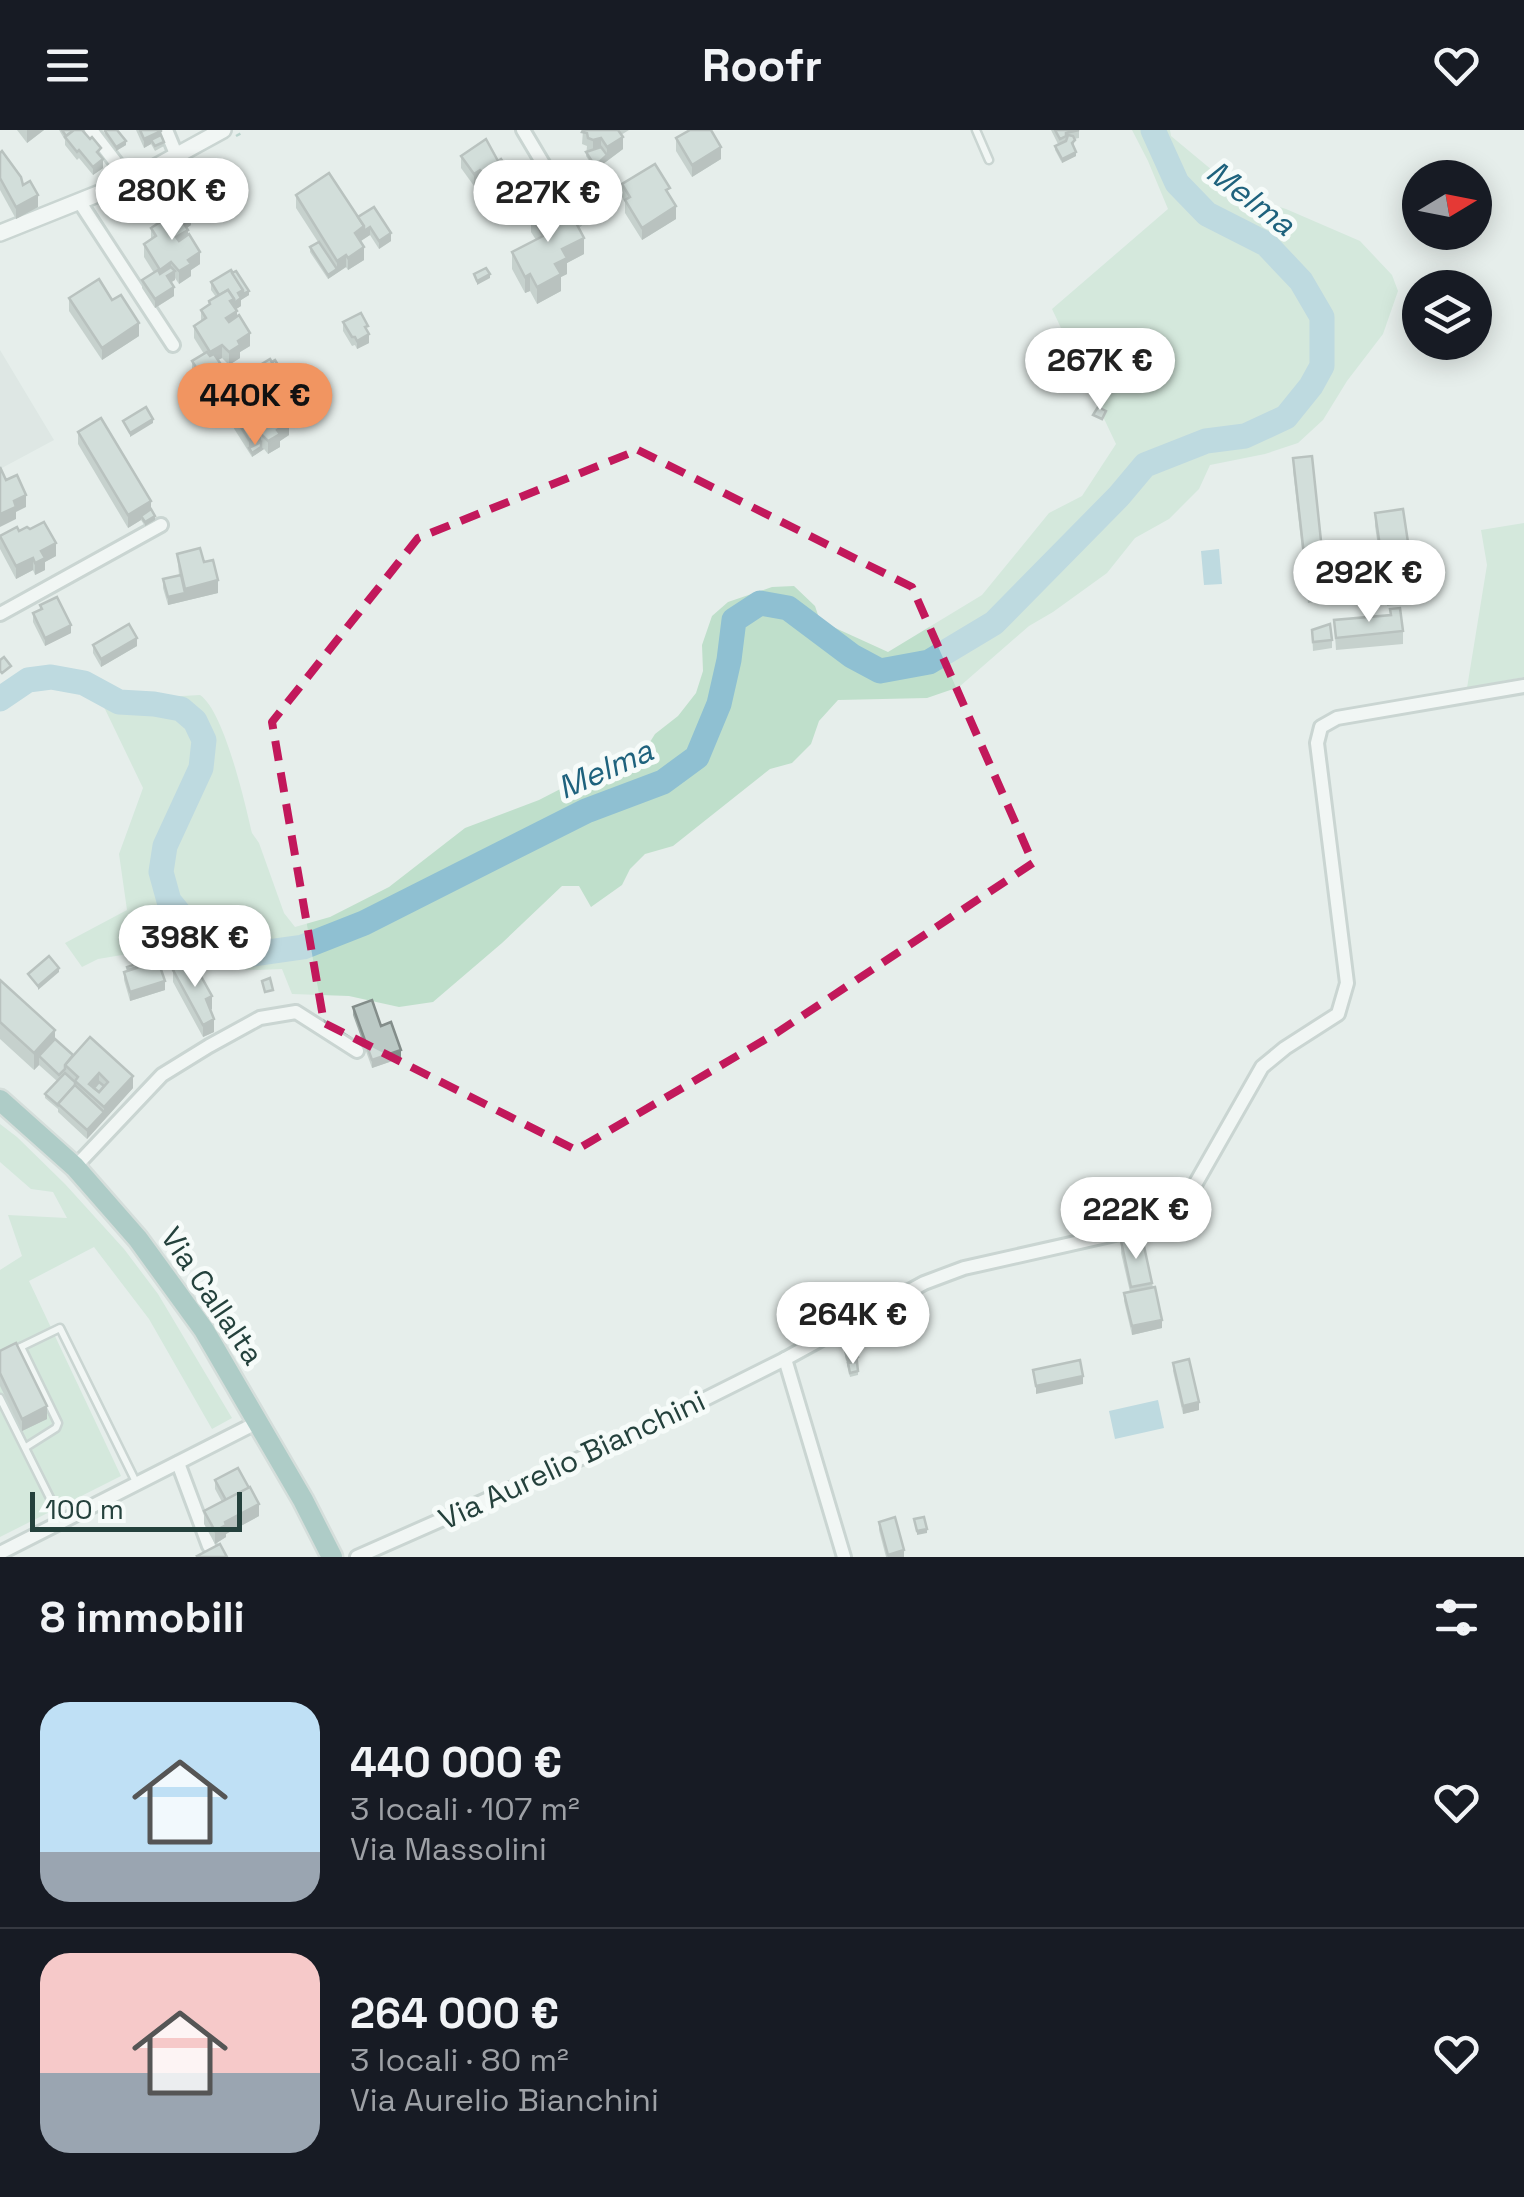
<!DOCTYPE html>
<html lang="it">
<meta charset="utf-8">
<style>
:root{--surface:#171b24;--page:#242831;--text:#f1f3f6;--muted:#9ea1a6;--line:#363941;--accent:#f19561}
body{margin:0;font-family:"Space Grotesk",sans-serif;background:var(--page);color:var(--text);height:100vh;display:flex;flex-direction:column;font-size:38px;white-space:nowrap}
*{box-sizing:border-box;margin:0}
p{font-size:32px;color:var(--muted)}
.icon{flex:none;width:55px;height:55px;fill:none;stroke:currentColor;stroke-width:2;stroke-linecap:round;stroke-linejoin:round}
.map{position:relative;height:1427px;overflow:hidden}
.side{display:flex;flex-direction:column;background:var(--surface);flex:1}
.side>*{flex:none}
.needle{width:65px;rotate:80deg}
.buttons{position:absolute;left:1402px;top:30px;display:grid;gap:20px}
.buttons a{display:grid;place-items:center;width:90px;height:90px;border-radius:50%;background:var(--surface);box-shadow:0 5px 25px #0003;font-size:50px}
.scale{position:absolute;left:30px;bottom:25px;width:212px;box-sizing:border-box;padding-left:10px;border:5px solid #24413c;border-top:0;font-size:28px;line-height:35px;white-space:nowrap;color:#24413c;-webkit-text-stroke:8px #f6fbf9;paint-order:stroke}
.price{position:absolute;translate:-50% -85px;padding:0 22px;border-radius:35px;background:#fff;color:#222;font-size:32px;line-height:65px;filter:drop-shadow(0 2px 5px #0008)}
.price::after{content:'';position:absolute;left:50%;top:60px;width:30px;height:22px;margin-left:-15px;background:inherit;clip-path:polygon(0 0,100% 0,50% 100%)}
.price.active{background:var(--accent);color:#111}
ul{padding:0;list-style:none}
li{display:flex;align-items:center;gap:30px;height:250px;padding:0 40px}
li+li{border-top:2px solid var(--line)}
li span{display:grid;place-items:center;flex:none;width:280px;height:200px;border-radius:30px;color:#555}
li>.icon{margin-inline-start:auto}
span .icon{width:120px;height:120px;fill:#fffc;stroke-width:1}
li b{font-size:42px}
h2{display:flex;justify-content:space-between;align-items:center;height:120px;padding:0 40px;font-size:42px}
header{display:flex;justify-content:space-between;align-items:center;height:130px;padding:0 40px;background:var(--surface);font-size:45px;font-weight:800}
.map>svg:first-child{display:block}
</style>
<header><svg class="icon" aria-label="menu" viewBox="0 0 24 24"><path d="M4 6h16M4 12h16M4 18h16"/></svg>Roofr<svg class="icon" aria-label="heart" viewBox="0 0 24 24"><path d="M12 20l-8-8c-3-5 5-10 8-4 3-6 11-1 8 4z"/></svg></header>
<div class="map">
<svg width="1524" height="1427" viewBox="0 0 1524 1427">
<rect width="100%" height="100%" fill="#e6eeeb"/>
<polygon fill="#d4dedb" points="0,220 54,310 0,339"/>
<g fill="#bfdfcb">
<path d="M1132 0H1170L1171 6 1242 65 1286 79 1360 111 1392 145 1398 161 1383 204 1347 251 1323 290 1298 313 1265 324 1210 335 1199 359 1169 389 1135 408 1107 443 1053 482 1029 496 959 557 927 568 838 570 819 591 811 614 792 633 770 639 673 716 645 724 630 739 622 755 591 777 579 756H562L502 813 433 872 399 877 349 866 292 864 282 839C246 841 214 842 188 814L98 829 82 837 65 813 127 780 119 724 143 658 91 550 129 569 200 565C224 581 245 673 252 703L259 713 284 783 295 797 330 787 389 757 465 698 539 670 601 638 645 620 655 604 678 586 696 563 703 541 702 515 712 486 728 472 772 457 794 456 815 476 820 491 888 522 982 465 1049 383 1082 366 1116 314 1052 179 1168 79 1148 31Z"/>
<polygon points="1524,393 1524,547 1467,558 1487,435 1481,400"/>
<polygon points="0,994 17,1007 65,1054 124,1119 158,1164 232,1288 212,1299 149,1189 94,1117 29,1151 121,1346 0,1407 0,1140 22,1126 8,1085 67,1088 53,1062 31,1059 0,1032"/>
</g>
<g fill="#8fc0d2">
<polygon points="1219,419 1222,454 1204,455 1201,421"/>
<polygon points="1158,1270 1164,1298 1115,1309 1109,1281"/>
</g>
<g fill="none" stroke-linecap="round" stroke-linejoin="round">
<polyline stroke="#8fc0d2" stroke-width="25" points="0,569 28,550 51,547 84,553 119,572 154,574 181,579 195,591 204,610 201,638 165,716 161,742 169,771 195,803 221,823 254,824 303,817 364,793 586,681 663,652 697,627 719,574 729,530 734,490 760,473 788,478 852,526 880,541 929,532 994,493 1119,366 1145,335 1206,311 1245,306 1286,287 1311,256 1322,236 1322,187 1301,151 1266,114 1207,84 1177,53 1153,0"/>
<defs>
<g id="service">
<polyline points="976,0 989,30"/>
<polyline points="21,1217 58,1293 56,1298 26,1317"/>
<polyline points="0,1227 60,1198 136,1352"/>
<polyline points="0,1268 62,1392"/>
</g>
<g id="minor">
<polyline points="91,0 130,51"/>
<polyline points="166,0 176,24"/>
<polyline points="523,0 576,89"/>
<polyline points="79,71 173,215"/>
<polyline points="0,484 161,395"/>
<polyline points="75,1037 162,945 209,916 260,888 296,882 357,921"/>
<polyline points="785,1229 844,1427"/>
<polyline points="178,1333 209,1416"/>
<polyline points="0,1423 258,1292"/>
<polyline points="357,1427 631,1306 785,1229 924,1153 964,1138 1133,1100 1161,1089 1188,1067 1262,937 1285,918 1338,884 1347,853 1317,613 1321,597 1337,588 1524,556"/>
</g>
<polyline id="tertiary" points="0,103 130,51 223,0"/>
<polyline id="primary" points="0,970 75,1037 138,1109 204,1200 303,1370 332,1427"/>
</defs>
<use href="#service" stroke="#a8b7b3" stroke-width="11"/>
<use href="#minor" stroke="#a8b7b3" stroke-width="18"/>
<use href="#tertiary" stroke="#a8b7b3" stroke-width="20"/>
<use href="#primary" stroke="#c2cac8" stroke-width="25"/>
<polyline stroke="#86b2a9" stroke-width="2.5" stroke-dasharray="5 8" stroke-linecap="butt" points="236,6 247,0"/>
<use href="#service" stroke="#fff" stroke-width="6"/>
<use href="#minor" stroke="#fff" stroke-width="12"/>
<use href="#tertiary" stroke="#fff" stroke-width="15"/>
<use href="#primary" stroke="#6ba39b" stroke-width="20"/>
</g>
<g fill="#a1ada9">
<polygon points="17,0 44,0 27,13"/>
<polygon points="59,0 82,0 101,27 103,38 93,45 79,28 77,30 65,15 65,10"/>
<polygon points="136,0 161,0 164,16 155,21 151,14 144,18"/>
<polygon points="583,0 629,0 621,5 623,19 595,40 586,26 587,16 582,14"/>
<polygon points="1051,0 1079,0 1079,8 1074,9 1074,16 1076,26 1062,33 1055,20 1055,16 1058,14"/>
<polygon points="105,1 126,15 116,21 105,5"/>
<polygon points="676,8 721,29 692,47 676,21"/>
<polygon points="0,23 38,77 16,89 0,60"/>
<polygon points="461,26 517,65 491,78 478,58 478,54 474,56 461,38"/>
<polygon points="622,54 676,89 642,110 625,83 625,72 622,67"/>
<polygon points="296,65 358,87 391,111 379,119 370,105 360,111 364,130 348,140 346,137 328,149 310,122 310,117 318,112 296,78"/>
<polygon points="161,71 199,84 191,88 191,95 186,98 188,105 200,134 191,140 191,146 179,154 175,148 171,152 174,166 155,178 142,158 142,150 154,143 144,127 144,114 151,110 151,98 159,94 159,90 165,86 161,79"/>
<polygon points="531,85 584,124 567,133 567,144 561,147 561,161 537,174 530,161 525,163 512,139 512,122 536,110 531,102"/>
<polygon points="211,152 249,165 241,170 241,176 236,179 237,187 250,216 240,222 240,228 229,235 222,228 218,230 224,247 205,259 192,240 192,231 204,224 194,208 194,196 201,191 201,180 209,175 209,171 216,167 211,160"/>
<polygon points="69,168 139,206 102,230 69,181"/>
<polygon points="343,192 368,202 369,213 357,219 355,215 352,216 343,201"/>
<polygon points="250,241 287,254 280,259 280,265 275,268 276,276 289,305 280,311 280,317 268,324 264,319 252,327 233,297 233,284 240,280 240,269 255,257 250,250"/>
<polygon points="78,302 151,379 155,390 145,396 141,390 128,398 78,314"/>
<polygon points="1293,328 1326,458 1326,470 1308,473 1293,340"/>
<polygon points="1375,383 1415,459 1415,472 1387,476 1375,396"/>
<polygon points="19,401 56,426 45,432 45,440 35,445 33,440 16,449 0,419 0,406"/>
<polygon points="177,424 204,432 218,463 168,475 163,458 163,449 179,445"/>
<polygon points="40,475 71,503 45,516 33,492 33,483 40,480"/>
<polygon points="1334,490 1403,501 1403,514 1336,520"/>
<polygon points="1312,500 1332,510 1332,518 1313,521"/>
<polygon points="93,515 137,516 101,537 93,523"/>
<polygon points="127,837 165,860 130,871 124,850 124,842 127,841"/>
<polygon points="173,840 212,879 210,880 214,902 203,907 173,852"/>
<polygon points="0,850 55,909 73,925 133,958 87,1009 58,982 58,979 45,968 45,964 57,951 39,935 34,940 0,909"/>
<polygon points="353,877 381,896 401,928 372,938 353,885"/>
<polygon points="1121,1111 1152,1153 1162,1198 1132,1205 1124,1171 1124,1163 1130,1162 1121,1123"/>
<polygon points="841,1199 858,1235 858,1245 850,1247 841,1207"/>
<polygon points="0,1221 47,1289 22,1301 0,1256"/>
<polygon points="1173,1233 1199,1280 1183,1284 1173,1241"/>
<polygon points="215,1350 259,1386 226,1404 226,1407 215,1414 204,1394 204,1381 222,1372 215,1359"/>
<polygon points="879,1392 904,1427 886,1427 879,1400"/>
</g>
<g fill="#838d8a">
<polygon points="27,0 44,0 27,13"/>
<polygon points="161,1 161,9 151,10 151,14 144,18 144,9"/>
<polygon points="623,7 623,19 595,40 595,36 607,25 607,17"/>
<polygon points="601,8 601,21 593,23 593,10"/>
<polygon points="126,11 126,15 116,21 116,17"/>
<polygon points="721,17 721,29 692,47 692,35"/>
<polygon points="1076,22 1076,26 1062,33 1062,29"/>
<polygon points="103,29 103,38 93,45 93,37"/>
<polygon points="480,40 480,48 478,45 478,54 474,56 474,44"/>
<polygon points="517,52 517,65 491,78 491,66"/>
<polygon points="38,65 38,77 16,89 16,77"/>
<polygon points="676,76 676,89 642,110 642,98"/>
<polygon points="193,79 199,80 199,84 191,88 191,95 181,102 181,89"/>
<polygon points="364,96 364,109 355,115 355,103"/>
<polygon points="370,97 370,105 364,109 364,101"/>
<polygon points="188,100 188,113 176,120 176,107"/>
<polygon points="391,103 391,111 379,119 379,111"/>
<polygon points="584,108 584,124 567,133 567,144 561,147 561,161 537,174 537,157 555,134 562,119"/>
<polygon points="364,117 364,130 348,140 348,128"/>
<polygon points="200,122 200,134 191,140 191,146 179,154 179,141 188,130"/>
<polygon points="346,125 346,137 328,149 328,145 337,139 337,131"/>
<polygon points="171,132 171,143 175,141 175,150 167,155 160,153 160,140"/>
<polygon points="490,144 490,148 477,155 477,151"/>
<polygon points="530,144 530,161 525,163 525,147"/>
<polygon points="174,157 174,166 155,178 155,169"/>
<polygon points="243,160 249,161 249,165 241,170 241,176 230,183 230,171"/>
<polygon points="237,181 237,194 226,201 226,188"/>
<polygon points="139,193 139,206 102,230 102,218"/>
<polygon points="250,203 250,216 240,222 240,228 229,235 229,222 238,211"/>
<polygon points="369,204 369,213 357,219 357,211"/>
<polygon points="222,215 222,228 210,234 210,222"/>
<polygon points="224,239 224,247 205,259 205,251"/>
<polygon points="282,249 287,250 287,254 280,259 280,265 270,272 270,260"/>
<polygon points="276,270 276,283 265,290 265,278"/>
<polygon points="153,289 153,293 130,307 130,303"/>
<polygon points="289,292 289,305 280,311 280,317 268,324 268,311 277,300"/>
<polygon points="261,304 261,316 249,318 249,322 249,310"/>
<polygon points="261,317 264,319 252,327 252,323"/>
<polygon points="26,365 26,377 16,382 16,389 0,397 0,384 14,371"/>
<polygon points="151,371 151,383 141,386 141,390 128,398 128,385"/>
<polygon points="155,386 155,390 145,396 145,392"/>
<polygon points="56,413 56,426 45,432 45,440 35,445 35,433 41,421"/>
<polygon points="33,428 33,440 16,449 16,436"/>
<polygon points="218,450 218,463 168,475 168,467 185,459"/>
<polygon points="71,495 71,503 45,516 45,508"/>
<polygon points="137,508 137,516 101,537 101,529"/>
<polygon points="59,838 59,842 38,860 38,856"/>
<polygon points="165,851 165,860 130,871 130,862"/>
<polygon points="212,866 212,879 206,882 206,869"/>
<polygon points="214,889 214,902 203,907 203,895"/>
<polygon points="55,900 55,917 39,926 39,935 34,940 34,923"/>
<polygon points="401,920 401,928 372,938 372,930"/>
<polygon points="99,943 99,956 90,962 89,966 89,954"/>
<polygon points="133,946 133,958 87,1009 87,1000 104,982 104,977"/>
<polygon points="1162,1190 1162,1198 1132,1205 1132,1196"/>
<polygon points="858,1227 858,1235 848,1233 847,1238 847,1229"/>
<polygon points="1083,1246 1083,1254 1036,1264 1036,1256"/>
<polygon points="1199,1272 1199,1280 1183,1284 1183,1276"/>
<polygon points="47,1276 47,1289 22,1301 22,1289"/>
<polygon points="259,1374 259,1386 226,1404 226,1407 215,1414 215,1401 225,1392"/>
<polygon points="927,1399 927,1403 917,1405 917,1401"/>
<polygon points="904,1420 904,1427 888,1427 888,1425"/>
</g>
<g fill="#bbc9c5" stroke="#838d8a" stroke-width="2.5" fill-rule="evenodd">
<polygon points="62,0 74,0 66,6"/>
<polygon points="74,0 82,0 90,9 92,7 101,18 97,22 103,29 93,37 79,20 77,22 65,7"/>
<polygon points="106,0 117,0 126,11 116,17 105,1"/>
<polygon points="140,0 161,0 161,1 144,9"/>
<polygon points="583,0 618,0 623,7 607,17 601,8 593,10 588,8 587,3 582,2"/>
<polygon points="690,0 711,0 721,17 692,35 676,8"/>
<polygon points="1055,0 1079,0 1066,3 1066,6 1060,9"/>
<polygon points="161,5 164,12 155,16 151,10"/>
<polygon points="1068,5 1073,6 1075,10 1072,13 1076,22 1062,29 1055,16 1066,11"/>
<polygon points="486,9 498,31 501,29 517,52 491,66 478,45 482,42 480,40 474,44 461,26"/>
<polygon points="601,17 607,25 595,36 586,22"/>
<polygon points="2,21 21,47 23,55 30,51 38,65 16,77 0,48 0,23"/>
<polygon points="655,34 670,58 666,60 676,76 642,98 625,70 630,67 622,54"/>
<polygon points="329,43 364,96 355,103 364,117 348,128 346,125 337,131 296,65"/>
<polygon points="181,59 193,79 188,82 191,87 184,91 184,87 177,78 169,83 161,71"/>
<polygon points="186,60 199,80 193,83 193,79 183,62"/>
<polygon points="557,71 569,92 574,89 584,108 562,119 567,128 555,134 561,144 537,157 530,144 525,147 512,122 543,106 531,85"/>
<polygon points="374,77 391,103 379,111 370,97 364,101 364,96 358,87"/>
<polygon points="177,78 184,87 181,89 188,100 176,107 179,111 189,104 200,122 188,130 191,134 179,141 171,132 160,140 144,114 156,106 151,98 160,92 159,90"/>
<polygon points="319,112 337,139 328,145 310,117"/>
<polygon points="171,137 175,141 167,146 174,157 155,169 142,150 158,140 160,144"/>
<polygon points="486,138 490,144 477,151 474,144"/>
<polygon points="231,140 243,160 238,163 241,168 234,173 234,169 228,160 219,165 211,152"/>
<polygon points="236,141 249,161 243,164 243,160 232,143"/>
<polygon points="99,149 112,170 121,165 139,193 102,218 69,168"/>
<polygon points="228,160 234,169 230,171 237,181 226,188 229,192 239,185 250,203 238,211 240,215 229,222 222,215 210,222 194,196 206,188 201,180 210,174 209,171"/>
<polygon points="361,183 368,196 365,197 369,204 357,211 355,207 352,207 343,192"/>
<polygon points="207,222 210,226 214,224 224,239 205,251 192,231"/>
<polygon points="270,229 282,249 277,252 280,257 273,262 273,257 267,249 259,255 250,241"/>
<polygon points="275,230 287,250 282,253 282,249 272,232"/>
<polygon points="267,249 273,257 270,260 276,270 265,278 268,281 278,274 289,292 277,300 280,304 268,311 261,304 249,310 233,284 245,276 240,269"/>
<polygon points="146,277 153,289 130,303 123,291"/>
<polygon points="1098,277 1106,281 1102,289 1093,285"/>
<polygon points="101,288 151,371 128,385 78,302"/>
<polygon points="261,312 261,317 252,323 249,318"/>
<polygon points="1312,326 1326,458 1308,460 1293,328"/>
<polygon points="0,337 6,350 17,345 26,365 14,371 16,377 0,384"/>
<polygon points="151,379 155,386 145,392 141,386"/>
<polygon points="1403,379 1415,459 1387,463 1375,383"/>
<polygon points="44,392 56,413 41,421 45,428 35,433 33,428 16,436 0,406 17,397 19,401 27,397 30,399"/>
<polygon points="200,418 204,432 213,430 218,450 185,459 177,424"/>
<polygon points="181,445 185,463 168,467 163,449"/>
<polygon points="57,467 71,495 45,508 33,483 42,479 40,475"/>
<polygon points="1400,478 1403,501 1336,508 1334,490 1391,485 1390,479"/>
<polygon points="129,494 137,508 101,529 93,515"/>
<polygon points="1330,494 1332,510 1313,512 1312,500"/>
<polygon points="4,527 11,536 2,543 0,541 0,530"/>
<polygon points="49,826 59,838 38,856 28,844"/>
<polygon points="152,829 153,832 128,840 127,837"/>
<polygon points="192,830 212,866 206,869 214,889 203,895 173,840"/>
<polygon points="158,831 165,851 130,862 124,842"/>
<polygon points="270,848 273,860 265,862 262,851"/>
<polygon points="0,850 55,900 34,923 0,892"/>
<polygon points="372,870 381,896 391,892 401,920 372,930 353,877"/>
<path d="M90 907 133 946 104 977 75 951 78 947 65 935ZM99 943 108 952 99 962 89 954Z"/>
<polygon points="55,909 73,925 65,935 65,939 59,945 39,926"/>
<polygon points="65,943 75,952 75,955 58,974 59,976 45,964"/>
<polygon points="99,952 104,956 99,962 94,958"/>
<polygon points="75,955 104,982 87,1000 58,974"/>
<polygon points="1142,1107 1152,1153 1131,1157 1121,1111"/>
<polygon points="1155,1157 1162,1190 1132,1196 1124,1163"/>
<polygon points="852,1196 858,1227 847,1229 841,1199"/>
<polygon points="16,1213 47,1276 22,1289 0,1243 0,1221"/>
<polygon points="1189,1229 1199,1272 1183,1276 1173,1233"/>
<polygon points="1080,1230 1083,1246 1036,1256 1033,1240"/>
<polygon points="857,1232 858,1241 850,1243 848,1233"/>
<polygon points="238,1338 249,1358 226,1370 215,1350"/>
<polygon points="250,1357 259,1374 225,1392 226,1395 215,1401 204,1381"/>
<polygon points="895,1387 904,1420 888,1425 879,1392"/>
<polygon points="924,1387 927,1399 917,1401 914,1389"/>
<polygon points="220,1414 227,1427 198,1427 197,1426"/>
</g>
<path d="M0 0H1524V1427H0ZM638 320 912 457 1033 733 778 902 576 1020 324 893 272 592 418 408Z" fill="#e6eeeb" fill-opacity=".55" fill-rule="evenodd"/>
<path fill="none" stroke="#c2185b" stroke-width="8" stroke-dasharray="20 12" stroke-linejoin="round" d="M638 320 912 457 1033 733 778 902 576 1020 324 893 272 592 418 408Z"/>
<g text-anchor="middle" stroke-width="10" stroke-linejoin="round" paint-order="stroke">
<g font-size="30" fill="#24413c" stroke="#f6fbf9">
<text transform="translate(212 1166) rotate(56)" y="10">Via Callalta</text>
<text transform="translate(572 1330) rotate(-25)" y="10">Via Aurelio Bianchini</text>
</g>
<g font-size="32" font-style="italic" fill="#1e627d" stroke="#f6fbf9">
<text transform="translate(1251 68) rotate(37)" y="11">Melma</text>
<text transform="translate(605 639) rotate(-24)" y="11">Melma</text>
</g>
</g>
</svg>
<div class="buttons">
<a><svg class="needle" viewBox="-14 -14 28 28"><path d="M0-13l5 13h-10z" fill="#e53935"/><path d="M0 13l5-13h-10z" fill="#9ea1a6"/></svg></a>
<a><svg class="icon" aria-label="layers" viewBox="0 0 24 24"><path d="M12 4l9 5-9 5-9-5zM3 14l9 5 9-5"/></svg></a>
</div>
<div class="scale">100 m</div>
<b class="price" style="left:172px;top:113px">280K €</b>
<b class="price" style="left:548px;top:115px">227K €</b>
<b class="price" style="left:1100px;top:283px">267K €</b>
<b class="price active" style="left:255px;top:318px">440K €</b>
<b class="price" style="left:1369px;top:495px">292K €</b>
<b class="price" style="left:195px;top:860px">398K €</b>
<b class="price" style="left:1136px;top:1132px">222K €</b>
<b class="price" style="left:853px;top:1237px">264K €</b>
</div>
<section class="side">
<h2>8 immobili<svg class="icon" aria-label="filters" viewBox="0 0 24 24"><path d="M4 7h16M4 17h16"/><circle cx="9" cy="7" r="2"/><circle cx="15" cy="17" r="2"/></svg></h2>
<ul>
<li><span style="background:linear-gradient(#bfe0f5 75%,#9aa5b1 0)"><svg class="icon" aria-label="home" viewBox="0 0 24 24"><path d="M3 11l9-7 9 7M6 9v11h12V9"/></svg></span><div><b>440 000 €</b><p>3 locali · 107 m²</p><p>Via Massolini</p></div><svg class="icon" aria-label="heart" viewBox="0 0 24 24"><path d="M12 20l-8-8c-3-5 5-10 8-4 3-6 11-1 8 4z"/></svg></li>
<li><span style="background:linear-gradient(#f6c9c9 60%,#9aa5b1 0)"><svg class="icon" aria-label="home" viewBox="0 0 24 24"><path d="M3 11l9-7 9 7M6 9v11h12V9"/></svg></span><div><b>264 000 €</b><p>3 locali · 80 m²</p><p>Via Aurelio Bianchini</p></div><svg class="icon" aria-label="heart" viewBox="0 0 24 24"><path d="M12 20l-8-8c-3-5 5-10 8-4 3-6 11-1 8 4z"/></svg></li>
</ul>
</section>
